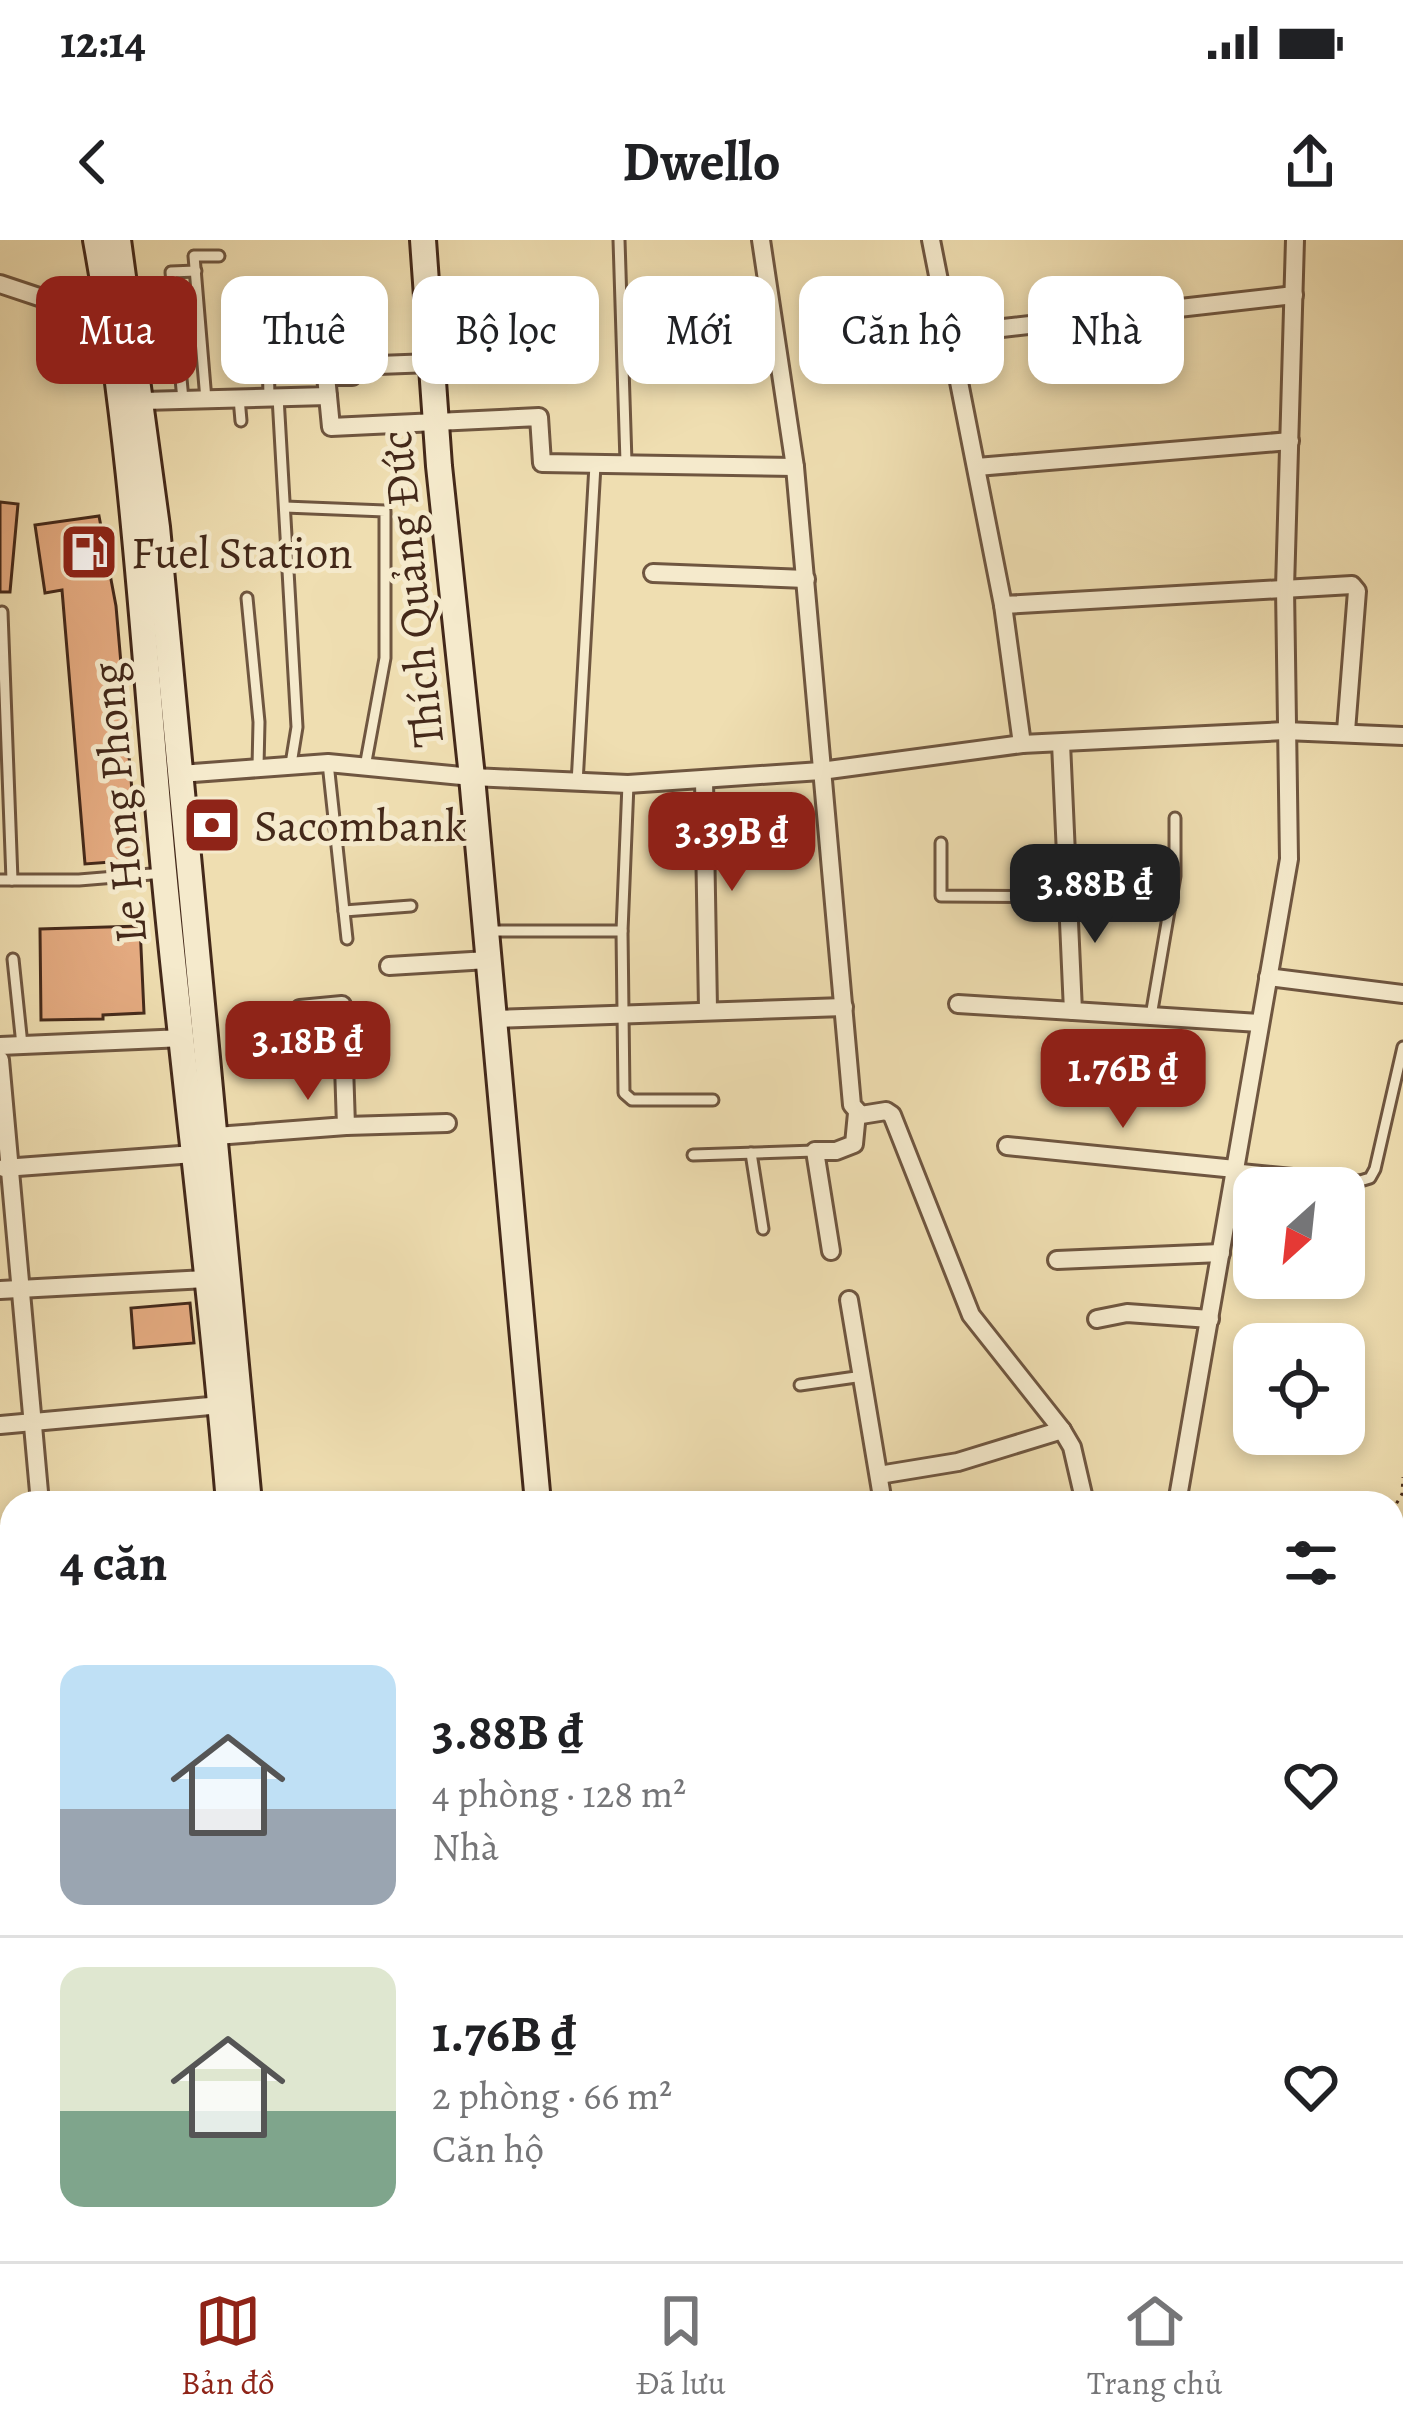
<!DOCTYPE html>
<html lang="vi">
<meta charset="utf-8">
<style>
:root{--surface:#fff;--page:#f2f2f2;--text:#202124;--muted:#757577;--line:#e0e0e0;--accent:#8f2418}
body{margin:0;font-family:Alegreya,serif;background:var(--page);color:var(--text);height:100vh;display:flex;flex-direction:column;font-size:45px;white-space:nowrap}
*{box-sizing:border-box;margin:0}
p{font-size:39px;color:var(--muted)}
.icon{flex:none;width:66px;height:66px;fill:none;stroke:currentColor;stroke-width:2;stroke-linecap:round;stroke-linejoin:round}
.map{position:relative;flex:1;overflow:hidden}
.panel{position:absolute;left:0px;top:1251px;width:1404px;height:771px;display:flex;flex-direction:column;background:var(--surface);border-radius:36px 36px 0 0;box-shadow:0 6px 18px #0003}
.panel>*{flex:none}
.hud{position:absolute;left:36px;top:36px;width:1332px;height:108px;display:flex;gap:24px}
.needle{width:78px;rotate:207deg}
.controls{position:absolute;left:1233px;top:927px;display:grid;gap:24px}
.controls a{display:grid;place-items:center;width:132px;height:132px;border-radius:24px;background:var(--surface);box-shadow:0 6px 18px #0003;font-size:60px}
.price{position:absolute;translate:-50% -102px;padding:0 27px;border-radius:24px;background:var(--accent);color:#fff;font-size:39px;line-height:78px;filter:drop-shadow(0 3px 6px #0008)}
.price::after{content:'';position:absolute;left:50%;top:72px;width:36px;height:27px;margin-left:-18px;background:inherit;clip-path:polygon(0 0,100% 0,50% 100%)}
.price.current{background:#222;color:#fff}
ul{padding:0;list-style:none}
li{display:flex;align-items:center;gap:36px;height:300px;padding:0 60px}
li+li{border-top:3px solid var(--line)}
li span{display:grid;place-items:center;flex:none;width:336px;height:240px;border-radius:24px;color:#555}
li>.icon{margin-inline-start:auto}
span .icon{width:144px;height:144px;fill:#fffc;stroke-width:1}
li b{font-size:51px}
h2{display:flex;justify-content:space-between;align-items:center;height:144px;padding:0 60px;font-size:51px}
.chip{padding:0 42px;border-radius:24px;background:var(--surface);box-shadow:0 6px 18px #0003;font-size:42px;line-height:108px}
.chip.current{background:var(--accent);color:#fff}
.status{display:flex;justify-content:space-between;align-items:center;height:84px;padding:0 60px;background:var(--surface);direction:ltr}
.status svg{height:33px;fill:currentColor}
header{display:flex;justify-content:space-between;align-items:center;height:156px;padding:0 60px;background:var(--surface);font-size:54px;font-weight:700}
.tab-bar{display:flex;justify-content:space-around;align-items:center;height:168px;border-top:3px solid var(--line);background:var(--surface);font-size:33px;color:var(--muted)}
.tab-bar a{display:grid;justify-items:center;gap:6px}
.tab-bar .current{color:var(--accent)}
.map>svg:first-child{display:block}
</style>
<div class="status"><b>12:14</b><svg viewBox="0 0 49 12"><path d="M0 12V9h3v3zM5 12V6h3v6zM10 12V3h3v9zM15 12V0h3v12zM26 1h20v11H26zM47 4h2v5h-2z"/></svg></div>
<header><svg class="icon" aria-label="back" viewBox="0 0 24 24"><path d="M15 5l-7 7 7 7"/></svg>Dwello<svg class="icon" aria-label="share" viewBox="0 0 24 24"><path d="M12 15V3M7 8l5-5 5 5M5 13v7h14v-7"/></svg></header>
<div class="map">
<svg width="1403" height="2021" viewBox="0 0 1403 2021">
<rect width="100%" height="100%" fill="#efdeb1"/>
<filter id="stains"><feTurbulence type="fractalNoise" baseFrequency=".00167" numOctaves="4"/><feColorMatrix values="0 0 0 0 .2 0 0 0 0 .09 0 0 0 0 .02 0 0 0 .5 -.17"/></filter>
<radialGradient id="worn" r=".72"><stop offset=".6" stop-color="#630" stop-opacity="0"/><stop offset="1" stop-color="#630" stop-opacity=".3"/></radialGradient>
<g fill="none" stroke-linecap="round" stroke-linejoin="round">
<polyline stroke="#788175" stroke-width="4.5" points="1392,1560 1403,1560"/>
</g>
<g fill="#e5ab81" stroke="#44291a" stroke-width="3">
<polygon points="0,262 18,264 10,352 0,352"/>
<polygon points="99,276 116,366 138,620 85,624 62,350 45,353 35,285"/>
<polygon points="140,686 144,773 103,775 103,779 41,780 40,689"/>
<polygon points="190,1063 194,1103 134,1108 131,1068"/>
</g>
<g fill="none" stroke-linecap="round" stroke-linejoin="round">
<defs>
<g id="lane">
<polyline points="619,0 626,222"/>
<polyline points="267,61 269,158"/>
<polyline points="278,157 297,487 291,524"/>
<polyline points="239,158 241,181"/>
<polyline points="183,160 171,32 196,31"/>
<polyline points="206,160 194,16 219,16"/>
<polyline points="285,267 385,271 385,418 365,527"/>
<polyline points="247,358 259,482 258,527"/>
<polyline points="2,372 12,640"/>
<polyline points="328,523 347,699"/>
<polyline points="577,543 595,225"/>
<polyline points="628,544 622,691 624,853 632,860 713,860"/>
<polyline points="941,603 941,656 1066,657"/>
<polyline points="0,640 79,640 164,633"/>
<polyline points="344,671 411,666"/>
<polyline points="490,691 622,691"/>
<polyline points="13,719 22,805"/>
<polyline points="1151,776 1175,636 1175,578"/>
<polyline points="751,913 763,989"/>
<polyline points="693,915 815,911"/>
<polyline points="1236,929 1360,941 1370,938 1375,929 1403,807"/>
<polyline points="800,1145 863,1136"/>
<polyline points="1392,1586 1403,1587"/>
<polyline points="1208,2021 1223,2012"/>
</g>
<g id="street">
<polyline points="761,0 795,227 852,865 861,875 886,871 892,875 971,1075 1062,1190 1072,1207 1085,1263"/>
<polyline points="931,0 1003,365 1022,504"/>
<polyline points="0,44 42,58 107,60"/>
<polyline points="950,94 1294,55"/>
<polyline points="351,126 351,89"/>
<polyline points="328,156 331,187 539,177 542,223 795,227"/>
<polyline points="143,161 328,156 326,136 352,136 351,126 432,123"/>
<polyline points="977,227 1290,201"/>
<polyline points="653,333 806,339"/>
<polyline points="1003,365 1352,345 1357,351 1346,491"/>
<polyline points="1061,503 1073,771 1259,783"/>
<polyline points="180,534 328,523 472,537 628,544 821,531 1022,504 1285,491 1403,496"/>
<polyline points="704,540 708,769"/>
<polyline points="389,726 488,720"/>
<polyline points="1268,737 1403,754"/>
<polyline points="958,764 1073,771"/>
<polyline points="493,779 844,767"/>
<polyline points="0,806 184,798"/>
<polyline points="0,820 40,1263"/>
<polyline points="346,886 447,883"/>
<polyline points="216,896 346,886 342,765 300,769"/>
<polyline points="1007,906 1235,929"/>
<polyline points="4,928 194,914"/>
<polyline points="831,1011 815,911 836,911 854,904 857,873"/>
<polyline points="1057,1020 1221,1013"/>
<polyline points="0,1050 206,1039"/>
<polyline points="849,1060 883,1263"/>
<polyline points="1097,1079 1127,1073 1210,1079"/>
<polyline points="0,1185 221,1165"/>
<polyline points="879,1235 958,1222 1062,1190"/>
<polyline points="1177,1263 1289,619 1285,348 1295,0"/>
<polyline points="0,1316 12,1316"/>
<polyline points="0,1373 12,1373"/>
<polyline points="1392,1440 1403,1439"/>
<polyline points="0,1511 12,1510"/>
<polyline points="0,1650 12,1650"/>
<polyline points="0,1775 12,1774"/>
<polyline points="1392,1802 1403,1792"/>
<polyline points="1392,1893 1403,1911"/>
<polyline points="0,1895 12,1895"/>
<polyline points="1392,1936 1403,1927"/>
<polyline points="0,2010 12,2008"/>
<polyline points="154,2010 155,2021"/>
<polyline points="719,2021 719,2010"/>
<polyline points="940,2021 941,2010"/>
<polyline points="1119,2021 1120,2010"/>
<polyline points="1279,2021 1293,2010"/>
</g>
<g id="secondary">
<path d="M96 0C134 209 144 420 164 631 184 842 212 1052 229 1263"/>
<polyline points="118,0 157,287 249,1263"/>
<polyline points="423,0 439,226 472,537 538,1263"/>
<polyline points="606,2010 606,2021"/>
<polyline points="287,2021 287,2010"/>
<polyline points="308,2021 309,2010"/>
</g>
</defs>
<use href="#lane" stroke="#6f5640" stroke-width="15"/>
<use href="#street" stroke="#6f5640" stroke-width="22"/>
<use href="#secondary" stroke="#44291a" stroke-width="30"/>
<polyline stroke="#44291a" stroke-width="3" stroke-dasharray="3 6" stroke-linecap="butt" points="1392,1271 1402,1254 1403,1237"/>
<use href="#lane" stroke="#f5eacc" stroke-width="9"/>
<use href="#street" stroke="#f5eacc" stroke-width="16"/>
<use href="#secondary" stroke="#f5eacc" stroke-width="24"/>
</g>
<defs>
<symbol id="fuel-square" viewBox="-11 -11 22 22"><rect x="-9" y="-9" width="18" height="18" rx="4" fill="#8f2418" stroke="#f5eacc"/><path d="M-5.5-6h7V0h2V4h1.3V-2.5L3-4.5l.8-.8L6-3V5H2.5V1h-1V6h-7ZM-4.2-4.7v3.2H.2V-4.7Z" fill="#fff"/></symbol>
<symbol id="bank-square" viewBox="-11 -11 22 22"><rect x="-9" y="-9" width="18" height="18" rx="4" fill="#8f2418" stroke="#f5eacc"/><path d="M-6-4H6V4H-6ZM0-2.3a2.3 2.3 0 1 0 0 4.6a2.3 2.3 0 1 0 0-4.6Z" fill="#fff"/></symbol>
</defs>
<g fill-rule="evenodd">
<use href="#fuel-square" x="56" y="279" width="66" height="66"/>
<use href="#bank-square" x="179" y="552" width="66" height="66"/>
</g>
<g text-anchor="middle" stroke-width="10" stroke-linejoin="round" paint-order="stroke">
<g font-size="45" fill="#44291a" stroke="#f5eacc" text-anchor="start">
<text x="131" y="328">Fuel Station</text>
<text x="254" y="601">Sacombank</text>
</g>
<g font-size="45" fill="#44291a" stroke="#f5eacc">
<text transform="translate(411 349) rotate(-96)" y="16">Thích Quảng Đức</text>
<text transform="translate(118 563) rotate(-95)" y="16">Le Hong Phong</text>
</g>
</g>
<rect width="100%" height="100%" filter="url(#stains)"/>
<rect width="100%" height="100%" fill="url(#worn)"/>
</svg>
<div class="controls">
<a><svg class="needle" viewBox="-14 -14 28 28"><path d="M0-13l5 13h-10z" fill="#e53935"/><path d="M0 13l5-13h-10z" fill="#757577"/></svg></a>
<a><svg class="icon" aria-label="locate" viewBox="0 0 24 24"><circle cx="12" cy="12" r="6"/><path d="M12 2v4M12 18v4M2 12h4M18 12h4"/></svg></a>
</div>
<b class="price" style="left:732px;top:654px">3.39B ₫</b>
<b class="price current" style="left:1095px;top:706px">3.88B ₫</b>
<b class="price" style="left:308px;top:863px">3.18B ₫</b>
<b class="price" style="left:1123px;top:891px">1.76B ₫</b>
<div class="hud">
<a class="chip current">Mua</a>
<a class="chip">Thuê</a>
<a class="chip">Bộ lọc</a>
<a class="chip">Mới</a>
<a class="chip">Căn hộ</a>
<a class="chip">Nhà</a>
</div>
<section class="panel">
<h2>4 căn<svg class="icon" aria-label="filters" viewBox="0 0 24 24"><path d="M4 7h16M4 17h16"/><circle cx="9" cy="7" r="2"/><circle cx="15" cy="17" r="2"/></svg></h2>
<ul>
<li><span style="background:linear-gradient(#bfe0f5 60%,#9aa5b1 0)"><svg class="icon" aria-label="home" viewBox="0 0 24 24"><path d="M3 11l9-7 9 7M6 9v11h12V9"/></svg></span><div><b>3.88B ₫</b><p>4 phòng · 128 m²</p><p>Nhà</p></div><svg class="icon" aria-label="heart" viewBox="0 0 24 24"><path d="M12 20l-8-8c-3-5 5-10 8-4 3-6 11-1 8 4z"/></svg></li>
<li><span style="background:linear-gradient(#dfe7d0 60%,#7fa58c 0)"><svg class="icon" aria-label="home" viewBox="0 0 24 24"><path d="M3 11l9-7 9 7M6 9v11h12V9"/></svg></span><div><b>1.76B ₫</b><p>2 phòng · 66 m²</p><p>Căn hộ</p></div><svg class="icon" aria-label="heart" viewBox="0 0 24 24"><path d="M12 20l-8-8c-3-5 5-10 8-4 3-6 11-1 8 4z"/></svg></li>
</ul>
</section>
</div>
<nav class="tab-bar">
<a class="current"><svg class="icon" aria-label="map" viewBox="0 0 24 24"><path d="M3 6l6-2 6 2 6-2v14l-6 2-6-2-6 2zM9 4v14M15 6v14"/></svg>Bản đồ</a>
<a><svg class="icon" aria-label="saved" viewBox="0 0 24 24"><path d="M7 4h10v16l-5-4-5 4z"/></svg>Đã lưu</a>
<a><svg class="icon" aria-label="home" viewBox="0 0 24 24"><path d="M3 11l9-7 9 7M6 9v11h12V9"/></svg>Trang chủ</a>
</nav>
